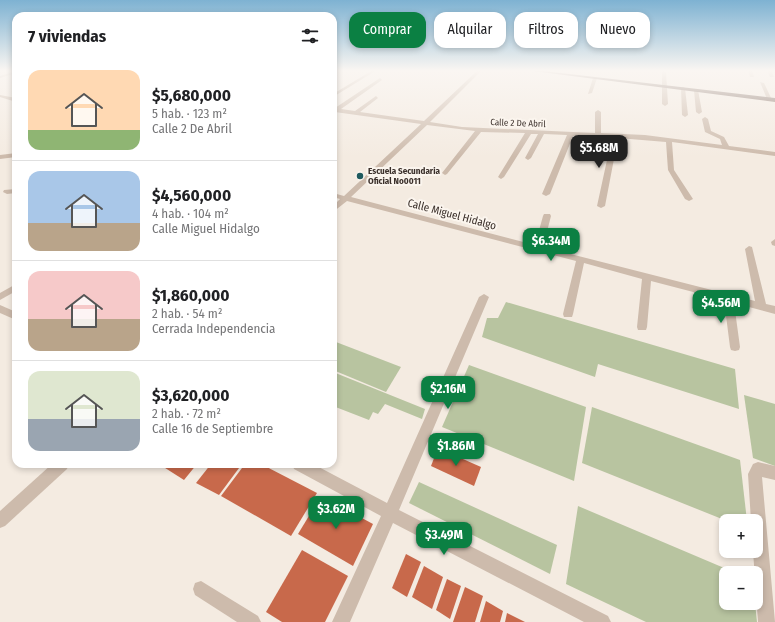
<!DOCTYPE html>
<html lang="es">
<meta charset="utf-8">
<style>
:root{--surface:#fff;--page:#f2f2f2;--text:#202124;--muted:#757577;--line:#e0e0e0;--accent:#0b8043}
body{margin:0;font-family:"Fira Sans Condensed",sans-serif;background:var(--page);color:var(--text);height:100vh;display:flex;flex-direction:column;font-size:15px;white-space:nowrap}
*{box-sizing:border-box;margin:0}
p{font-size:13px;color:var(--muted)}
.icon{flex:none;width:22px;height:22px;fill:none;stroke:currentColor;stroke-width:2;stroke-linecap:round;stroke-linejoin:round}
.map{position:relative;flex:1;overflow:hidden}
.sheet{position:absolute;left:12px;top:12px;width:325px;height:456px;display:flex;flex-direction:column;background:var(--surface);border-radius:12px;box-shadow:0 2px 6px #0003}
.sheet>*{flex:none}
.guide{position:absolute;left:349px;top:12px;width:366px;height:36px;display:flex;gap:8px}
.buttons{position:absolute;left:719px;top:514px;display:grid;gap:8px}
.buttons a{display:grid;place-items:center;width:44px;height:44px;border-radius:8px;background:var(--surface);box-shadow:0 2px 6px #0003;font-size:20px}
.price{position:absolute;translate:-50% -34px;padding:0 9px;border-radius:8px;background:var(--accent);color:#fff;font-size:13px;line-height:26px;filter:drop-shadow(0 1px 2px #0008)}
.price::after{content:'';position:absolute;left:50%;top:24px;width:12px;height:9px;margin-left:-6px;background:inherit;clip-path:polygon(0 0,100% 0,50% 100%)}
.price.active{background:#222;color:#fff}
ul{padding:0;list-style:none}
li{display:flex;align-items:center;gap:12px;height:100px;padding:0 16px}
li+li{border-top:1px solid var(--line)}
li span{display:grid;place-items:center;flex:none;width:112px;height:80px;border-radius:12px;color:#555}
li>.icon{margin-inline-start:auto}
span .icon{width:48px;height:48px;fill:#fffc;stroke-width:1}
li b{font-size:17px}
h2{display:flex;justify-content:space-between;align-items:center;height:48px;padding:0 16px;font-size:17px}
.pill{padding:0 14px;border-radius:12px;background:var(--surface);box-shadow:0 2px 6px #0003;font-size:14px;line-height:36px}
.pill.active{background:var(--accent);color:#fff}
.map>svg:first-child{display:block}
</style>
<div class="map">
<svg width="775" height="622" viewBox="0 0 775 622">
<rect width="100%" height="100%" fill="#f4ebe1"/>
<g fill="#b8c4a0">
<polygon points="506,302 735,369 739,409 598,364 595,377 482,337 487,318 498,318"/>
<polygon points="336,342 401,367 386,392 333,370 333,346"/>
<polygon points="469,365 586,407 574,481 442,427"/>
<polygon points="333,372 425,409 422,419 385,404 378,414 373,412 369,420 333,406"/>
<polygon points="744,395 775,404 775,466 753,458"/>
<polygon points="592,407 740,460 747,521 727,521 582,463"/>
<polygon points="419,482 557,545 550,574 409,503"/>
<polygon points="578,506 736,573 726,573 726,603 755,603 757,622 646,622 566,584"/>
</g>
<g fill="#c8694b">
<polygon points="438,448 481,467 474,486 431,466"/>
<polygon points="164,464 197,464 184,480 162,466"/>
<polygon points="211,464 242,464 219,495 196,483"/>
<polygon points="245,464 261,464 317,493 291,536 221,496"/>
<polygon points="321,496 373,524 353,566 298,534"/>
<polygon points="302,550 348,576 325,622 282,622 266,612"/>
<polygon points="406,554 421,562 407,597 392,588"/>
<polygon points="424,566 443,577 432,609 412,597"/>
<polygon points="447,579 461,586 450,619 436,610"/>
<polygon points="465,587 483,596 475,622 453,622"/>
<polygon points="486,601 503,611 500,622 480,622"/>
<polygon points="507,613 525,622 505,622"/>
</g>
<g fill="none" stroke-linecap="round" stroke-linejoin="round">
<g fill="#cdbbac" fill-rule="evenodd">
<polygon points="333,70 340,70 333,73"/>
<polygon points="373,70 377,70 333,97 333,94"/>
<polygon points="478,70 482,70 430,122 462,127 595,133 595,112 598,110 601,112 601,133 645,135 722,145 720,139 705,132 702,119 705,117 708,119 711,131 724,137 729,146 775,152 775,156 672,142 674,170 693,199 689,201 685,199 668,170 666,142 618,138 605,206 601,208 597,206 612,137 573,136 550,194 546,196 542,194 567,135 544,134 531,158 528,160 525,158 538,134 531,134 504,177 501,179 498,177 525,133 481,132 447,174 445,175 442,173 475,131 427,125 351,197 535,245 543,216 544,214 550,214 551,216 543,247 755,301 745,249 749,246 752,247 766,304 775,306 775,314 734,303 740,347 739,350 735,351 731,350 730,347 724,300 651,281 647,327 646,330 638,330 637,327 642,279 584,263 573,314 572,317 564,317 563,314 576,261 347,201 333,212 333,206 340,199 333,197 333,193 344,196 421,124 335,112 333,111 333,107 335,108 380,78 382,80 341,109 355,111 376,96 378,98 360,112 424,121"/>
<polygon points="748,70 752,70 754,77 750,77"/>
<polygon points="767,70 771,70 774,77 770,77"/>
<polygon points="16,71 16,73 0,78 0,76"/>
<polygon points="664,71 666,72 668,104 665,106 662,104 662,72"/>
<polygon points="595,77 597,78 592,93 588,94 593,78"/>
<polygon points="760,82 764,83 772,100 767,99"/>
<polygon points="683,87 685,88 688,115 685,117 682,115 681,88"/>
<polygon points="696,89 698,90 702,112 699,114 696,112 694,90"/>
<polygon points="0,95 16,98 16,102 0,97"/>
<polygon points="16,153 16,157 0,159 0,155"/>
<polygon points="16,189 16,193 7,194 3,192 4,190"/>
<polygon points="775,239 775,246 772,245 771,242"/>
<polygon points="16,284 16,291 0,300 0,293"/>
<polygon points="484,294 489,297 399,510 608,616 611,622 584,622 393,523 350,622 332,622 381,516 294,469 292,464 313,464 387,503 479,297"/>
<polygon points="0,305 16,312 16,320 0,313"/>
<polygon points="758,462 775,466 775,480 762,477 775,622 758,622 753,551 756,551 756,521 751,521 748,474 753,464"/>
<polygon points="52,464 69,464 67,469 5,526 0,528 0,511"/>
<polygon points="201,581 258,616 261,622 237,622 195,595 193,589 195,583"/>
</g>
<polygon fill="#7d675c" fill-rule="evenodd" points="525,70 535,70 775,98 775,102"/>
</g>
<linearGradient id="sky" x2="0" y2="1"><stop stop-color="#7eb2d2"/><stop offset="0.45" stop-color="#faf6f2"/><stop offset="1" stop-color="#faf6f2" stop-opacity="0"/></linearGradient>
<rect width="775" height="157" fill="url(#sky)"/>
<circle fill="#1f5a5e" stroke="#fbf5ee" stroke-width="1.5" cx="360" cy="176" r="4"/>
<g text-anchor="middle" stroke-width="4" stroke-linejoin="round" paint-order="stroke">
<g font-size="9" fill="#3b302b" stroke="#fbf5ee">
<text transform="translate(518 123) rotate(2)" y="3">Calle 2 De Abril</text>
</g>
<g font-size="9" font-weight="bold" fill="#3b302b" stroke="#fbf5ee" text-anchor="start">
<text x="368" y="174">Escuela Secundaria<tspan x="368" dy="10">Oficial No0011</tspan></text>
</g>
<g font-size="11" fill="#3b302b" stroke="#fbf5ee">
<text transform="translate(452 214) rotate(15)" y="4">Calle Miguel Hidalgo</text>
</g>
</g>
</svg>
<div class="buttons">
<a>+</a>
<a>−</a>
</div>
<b class="price active" style="left:599px;top:169px">$5.68M</b>
<b class="price" style="left:551px;top:262px">$6.34M</b>
<b class="price" style="left:721px;top:324px">$4.56M</b>
<b class="price" style="left:448px;top:410px">$2.16M</b>
<b class="price" style="left:456px;top:467px">$1.86M</b>
<b class="price" style="left:336px;top:530px">$3.62M</b>
<b class="price" style="left:444px;top:556px">$3.49M</b>
<div class="guide">
<a class="pill active">Comprar</a>
<a class="pill">Alquilar</a>
<a class="pill">Filtros</a>
<a class="pill">Nuevo</a>
</div>
<section class="sheet">
<h2>7 viviendas<svg class="icon" aria-label="filters" viewBox="0 0 24 24"><path d="M4 7h16M4 17h16"/><circle cx="9" cy="7" r="2"/><circle cx="15" cy="17" r="2"/></svg></h2>
<ul>
<li><span style="background:linear-gradient(#ffd9b3 75%,#8fb573 0)"><svg class="icon" aria-label="home" viewBox="0 0 24 24"><path d="M3 11l9-7 9 7M6 9v11h12V9"/></svg></span><div><b>$5,680,000</b><p>5 hab. · 123 m²</p><p>Calle 2 De Abril</p></div></li>
<li><span style="background:linear-gradient(#a9c7e8 65%,#b9a48a 0)"><svg class="icon" aria-label="home" viewBox="0 0 24 24"><path d="M3 11l9-7 9 7M6 9v11h12V9"/></svg></span><div><b>$4,560,000</b><p>4 hab. · 104 m²</p><p>Calle Miguel Hidalgo</p></div></li>
<li><span style="background:linear-gradient(#f6c9c9 60%,#b9a48a 0)"><svg class="icon" aria-label="home" viewBox="0 0 24 24"><path d="M3 11l9-7 9 7M6 9v11h12V9"/></svg></span><div><b>$1,860,000</b><p>2 hab. · 54 m²</p><p>Cerrada Independencia</p></div></li>
<li><span style="background:linear-gradient(#dfe7d0 60%,#9aa5b1 0)"><svg class="icon" aria-label="home" viewBox="0 0 24 24"><path d="M3 11l9-7 9 7M6 9v11h12V9"/></svg></span><div><b>$3,620,000</b><p>2 hab. · 72 m²</p><p>Calle 16 de Septiembre</p></div></li>
</ul>
</section>
</div>
